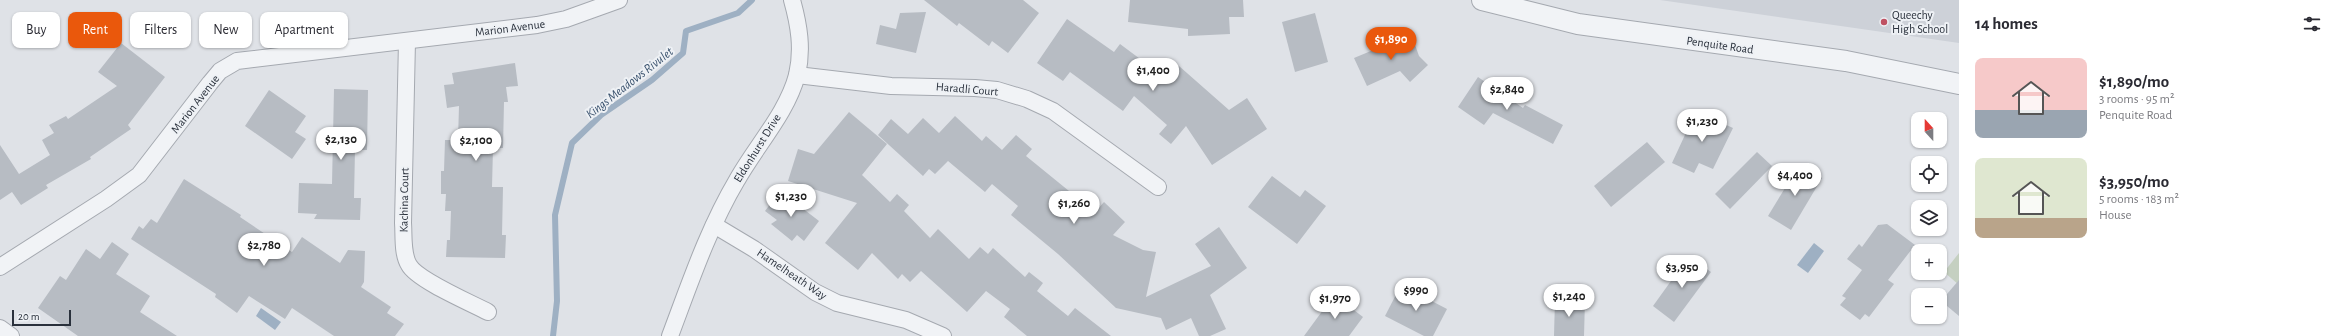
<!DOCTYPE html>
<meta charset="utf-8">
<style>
:root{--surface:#fff;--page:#f7f7f7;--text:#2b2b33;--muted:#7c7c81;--accent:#ea580c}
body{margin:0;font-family:"Alegreya Sans",sans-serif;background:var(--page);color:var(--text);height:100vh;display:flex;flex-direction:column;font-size:15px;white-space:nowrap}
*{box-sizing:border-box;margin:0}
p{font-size:13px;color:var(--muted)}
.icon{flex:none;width:22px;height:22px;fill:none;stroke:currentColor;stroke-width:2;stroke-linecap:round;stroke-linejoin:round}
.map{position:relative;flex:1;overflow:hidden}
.details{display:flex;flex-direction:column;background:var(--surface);width:380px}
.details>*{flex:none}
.banner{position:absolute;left:12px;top:12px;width:380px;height:36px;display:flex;gap:8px}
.needle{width:26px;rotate:339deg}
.fabs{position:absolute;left:1911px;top:112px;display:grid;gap:8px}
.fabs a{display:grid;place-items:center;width:36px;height:36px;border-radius:8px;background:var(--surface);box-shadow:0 1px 3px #0004;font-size:20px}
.scale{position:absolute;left:12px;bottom:10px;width:59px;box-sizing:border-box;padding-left:4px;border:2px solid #2a313c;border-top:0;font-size:11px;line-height:14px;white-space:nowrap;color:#2a313c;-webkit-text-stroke:3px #eef1f5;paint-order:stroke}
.price{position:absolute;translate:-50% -34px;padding:0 9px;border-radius:14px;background:#fff;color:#222;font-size:13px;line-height:26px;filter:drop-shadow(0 1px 2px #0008)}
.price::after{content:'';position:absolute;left:50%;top:24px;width:12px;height:9px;margin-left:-6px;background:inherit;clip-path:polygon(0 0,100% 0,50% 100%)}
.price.on{background:var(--accent);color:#fff}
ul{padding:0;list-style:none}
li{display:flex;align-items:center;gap:12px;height:100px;padding:0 16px}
li span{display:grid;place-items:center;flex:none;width:112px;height:80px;border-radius:8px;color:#555}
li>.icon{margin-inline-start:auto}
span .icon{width:48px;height:48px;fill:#fffc;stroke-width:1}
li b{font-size:17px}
h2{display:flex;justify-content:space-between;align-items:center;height:48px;padding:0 16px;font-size:17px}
.tag{padding:0 14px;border-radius:8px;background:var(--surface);box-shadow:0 1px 3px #0004;font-size:14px;line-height:36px}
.tag.on{background:var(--accent);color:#fff}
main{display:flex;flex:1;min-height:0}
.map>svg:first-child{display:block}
</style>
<main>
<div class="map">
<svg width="1959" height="336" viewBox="0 0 1959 336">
<rect width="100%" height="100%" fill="#dfe2e7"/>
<polygon fill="#cdd1d8" points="1660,0 1959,0 1959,43"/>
<polygon fill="#c5d0c1" points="1959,253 1959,285 1944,272"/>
<g fill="#9eb0c3">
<polygon points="1814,243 1824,251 1808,273 1797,265"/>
<polygon points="261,308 281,322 275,330 256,316"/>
</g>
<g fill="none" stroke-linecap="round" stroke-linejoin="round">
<polyline stroke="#9eb0c3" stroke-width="6" points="553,336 557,301 555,215 572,143 601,115 652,80 683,53 686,31 738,13 752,0"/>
</g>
<g fill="#b7bcc3">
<polygon points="924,0 1023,0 1039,13 1008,53 992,41 989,46 959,23 957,26"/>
<polygon points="1130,0 1243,0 1244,17 1229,17 1230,34 1188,36 1188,29 1128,22"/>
<polygon points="926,12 916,53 876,44 880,25 896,29 900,13"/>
<polygon points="1315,13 1328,62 1295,72 1282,22"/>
<polygon points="1067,19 1114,52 1120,44 1167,79 1179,66 1229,110 1247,98 1267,129 1212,165 1186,126 1171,144 1159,134 1167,125 1134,96 1123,111 1070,72 1063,81 1037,63"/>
<polygon points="1391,34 1405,42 1413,39 1419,56 1428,65 1410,82 1400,71 1367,86 1354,58 1378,48"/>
<polygon points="121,43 165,77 128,125 131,129 90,157 91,159 46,185 48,188 21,205 12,192 0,200 0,145 19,174 50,155 42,140 54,133 49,125 66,116 68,119 117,86 98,72"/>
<polygon points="515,63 518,86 506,87 508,102 504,102 503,148 493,148 492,187 503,187 502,235 506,235 505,258 446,257 447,240 450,240 451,211 445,211 446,194 441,194 441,171 444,171 445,140 458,140 459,106 447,108 444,85 454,84 452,73"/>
<polygon points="1478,77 1523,108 1525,105 1563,125 1553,144 1493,113 1484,125 1458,107"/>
<polygon points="334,89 368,90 367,150 355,150 354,198 361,198 360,220 314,219 317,214 298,213 299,183 332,184"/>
<polygon points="269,90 306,116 295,132 306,139 292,159 245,126"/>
<polygon points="1696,111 1733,128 1713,169 1699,163 1694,173 1672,163"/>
<polygon points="849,112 887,144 862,175 890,202 897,194 909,205 904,211 930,238 938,229 969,259 980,247 988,254 993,248 1025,277 1029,272 1043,283 1037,291 1068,316 1075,308 1111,336 1027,336 1004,317 1010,309 986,291 967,312 921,271 910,282 902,274 898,279 872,253 858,270 825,243 857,203 788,181 798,149 814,154"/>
<polygon points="955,116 982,141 986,136 1002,150 1016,135 1032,149 1026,156 1085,204 1087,201 1097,210 1104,202 1125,222 1113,235 1143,250 1156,252 1146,297 1211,266 1195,244 1219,227 1247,268 1210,295 1226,329 1210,336 1199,336 1191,318 1166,330 1161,318 1116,308 1058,254 1011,215 1018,206 992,184 985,192 948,161 935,174 929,169 923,176 878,135 891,119 908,134 923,118 939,133"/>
<polygon points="1647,142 1665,162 1611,207 1594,186"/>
<polygon points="1757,152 1772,166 1730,209 1715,194"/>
<polygon points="1799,165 1822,178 1791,230 1768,216"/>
<polygon points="1272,176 1300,197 1305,190 1326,206 1297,244 1248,207"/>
<polygon points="184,179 241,215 240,217 292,252 302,237 340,263 348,250 365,251 364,282 361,287 391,307 387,313 404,324 395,336 334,336 292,308 285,319 249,296 237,313 215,297 216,294 131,239 139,226 143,229 151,219 157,223"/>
<polygon points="780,191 819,221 804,241 797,235 792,241 771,224 777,220 765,211"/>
<polygon points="1887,224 1915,245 1888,280 1894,284 1869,317 1865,314 1860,320 1840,305 1846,298 1842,296 1862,270 1847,259 1859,244 1862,247 1878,225"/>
<polygon points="112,242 129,254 116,274 150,296 140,312 177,336 78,336 38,308 60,276 66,280 86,249 100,259"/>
<polygon points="1689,256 1711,272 1674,322 1653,306"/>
<polygon points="1959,280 1959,316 1941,301"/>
<polygon points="1401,285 1447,309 1433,336 1424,336 1385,316"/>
<polygon points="1334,295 1363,317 1349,336 1304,336"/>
<polygon points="1555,299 1585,300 1584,336 1554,336"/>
</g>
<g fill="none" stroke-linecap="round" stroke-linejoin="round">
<defs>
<g id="minor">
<path d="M407 41 403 223C404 235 402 254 409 265 417 280 471 303 488 312"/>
<polyline points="797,75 891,86 975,88 997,90 1027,99 1053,111 1158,187"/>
<polyline points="714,225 754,249 815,292 837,303 906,320 943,336"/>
<polyline points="0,267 106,199 139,175 210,83 220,71 237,61 537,25 566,19 619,0"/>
<polyline points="0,328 11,336"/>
<path d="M670 336C690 283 708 229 737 180 756 146 787 113 797 75 803 49 799 25 792 0"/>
</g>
<polyline id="tertiary" points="1482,0 1578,24 1846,61 1959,84"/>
</defs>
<use href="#minor" stroke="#a5a9b0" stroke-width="18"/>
<use href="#tertiary" stroke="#a5a9b0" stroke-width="22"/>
<use href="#minor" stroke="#f1f3f6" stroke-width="16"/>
<use href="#tertiary" stroke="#f1f3f6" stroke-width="20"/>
</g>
<circle fill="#bf5162" stroke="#eef1f5" stroke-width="1.5" cx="1884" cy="22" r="4"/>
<g text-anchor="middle" stroke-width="4" stroke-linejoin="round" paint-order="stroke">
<g font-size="12" fill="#2a313c" stroke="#eef1f5" text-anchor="start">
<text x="1892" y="19">Queechy<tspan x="1892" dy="14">High School</tspan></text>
</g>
<g font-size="12" fill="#2a313c" stroke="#eef1f5">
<text transform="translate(510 28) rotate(-7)" y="4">Marion Avenue</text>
<text transform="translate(1720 45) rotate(8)" y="4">Penquite Road</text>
<text transform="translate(967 89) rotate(5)" y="4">Haradli Court</text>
<text transform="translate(195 104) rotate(-52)" y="4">Marion Avenue</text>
<text transform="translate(757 148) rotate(-58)" y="4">Eldonhurst Drive</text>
<text transform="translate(404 200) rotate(-89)" y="4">Kachina Court</text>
<text transform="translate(792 274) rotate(34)" y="4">Hamelheath Way</text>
</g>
<g font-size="13" font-style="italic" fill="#38506c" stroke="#eef1f5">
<text transform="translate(629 82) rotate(-38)" y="5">Kings Meadows Rivulet</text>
</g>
</g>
</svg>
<div class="fabs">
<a><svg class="needle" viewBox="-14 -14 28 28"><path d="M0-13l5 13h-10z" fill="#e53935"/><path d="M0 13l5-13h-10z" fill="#7c7c81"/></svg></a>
<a><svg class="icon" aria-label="locate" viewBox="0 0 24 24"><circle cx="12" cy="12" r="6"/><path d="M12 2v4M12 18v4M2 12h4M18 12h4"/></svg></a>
<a><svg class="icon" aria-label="layers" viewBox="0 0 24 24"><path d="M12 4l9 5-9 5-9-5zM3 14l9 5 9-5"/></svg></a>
<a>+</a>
<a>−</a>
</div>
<div class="scale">20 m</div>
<b class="price on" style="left:1391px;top:61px">$1,890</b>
<b class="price" style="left:1153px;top:92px">$1,400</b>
<b class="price" style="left:1507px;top:111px">$2,840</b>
<b class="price" style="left:1702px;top:143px">$1,230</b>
<b class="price" style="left:341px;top:161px">$2,130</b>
<b class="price" style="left:476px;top:162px">$2,100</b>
<b class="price" style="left:1795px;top:197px">$4,400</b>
<b class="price" style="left:791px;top:218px">$1,230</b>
<b class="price" style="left:1074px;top:225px">$1,260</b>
<b class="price" style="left:264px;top:267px">$2,780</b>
<b class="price" style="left:1682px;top:289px">$3,950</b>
<b class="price" style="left:1416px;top:312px">$990</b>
<b class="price" style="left:1569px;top:318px">$1,240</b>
<b class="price" style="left:1335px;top:320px">$1,970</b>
<div class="banner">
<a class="tag">Buy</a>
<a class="tag on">Rent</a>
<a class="tag">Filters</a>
<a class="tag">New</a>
<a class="tag">Apartment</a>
</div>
</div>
<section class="details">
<h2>14 homes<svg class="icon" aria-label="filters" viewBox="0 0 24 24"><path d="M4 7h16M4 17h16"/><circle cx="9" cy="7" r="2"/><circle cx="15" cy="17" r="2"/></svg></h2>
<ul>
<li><span style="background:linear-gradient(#f6c9c9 65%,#9aa5b1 0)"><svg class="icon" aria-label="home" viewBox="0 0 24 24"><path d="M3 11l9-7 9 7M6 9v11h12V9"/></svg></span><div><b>$1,890/mo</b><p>3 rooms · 95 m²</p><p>Penquite Road</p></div></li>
<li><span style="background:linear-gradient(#dfe7d0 75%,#b9a48a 0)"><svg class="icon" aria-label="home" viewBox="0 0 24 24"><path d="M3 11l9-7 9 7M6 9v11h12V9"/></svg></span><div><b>$3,950/mo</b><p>5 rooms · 183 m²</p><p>House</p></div></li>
</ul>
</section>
</main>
